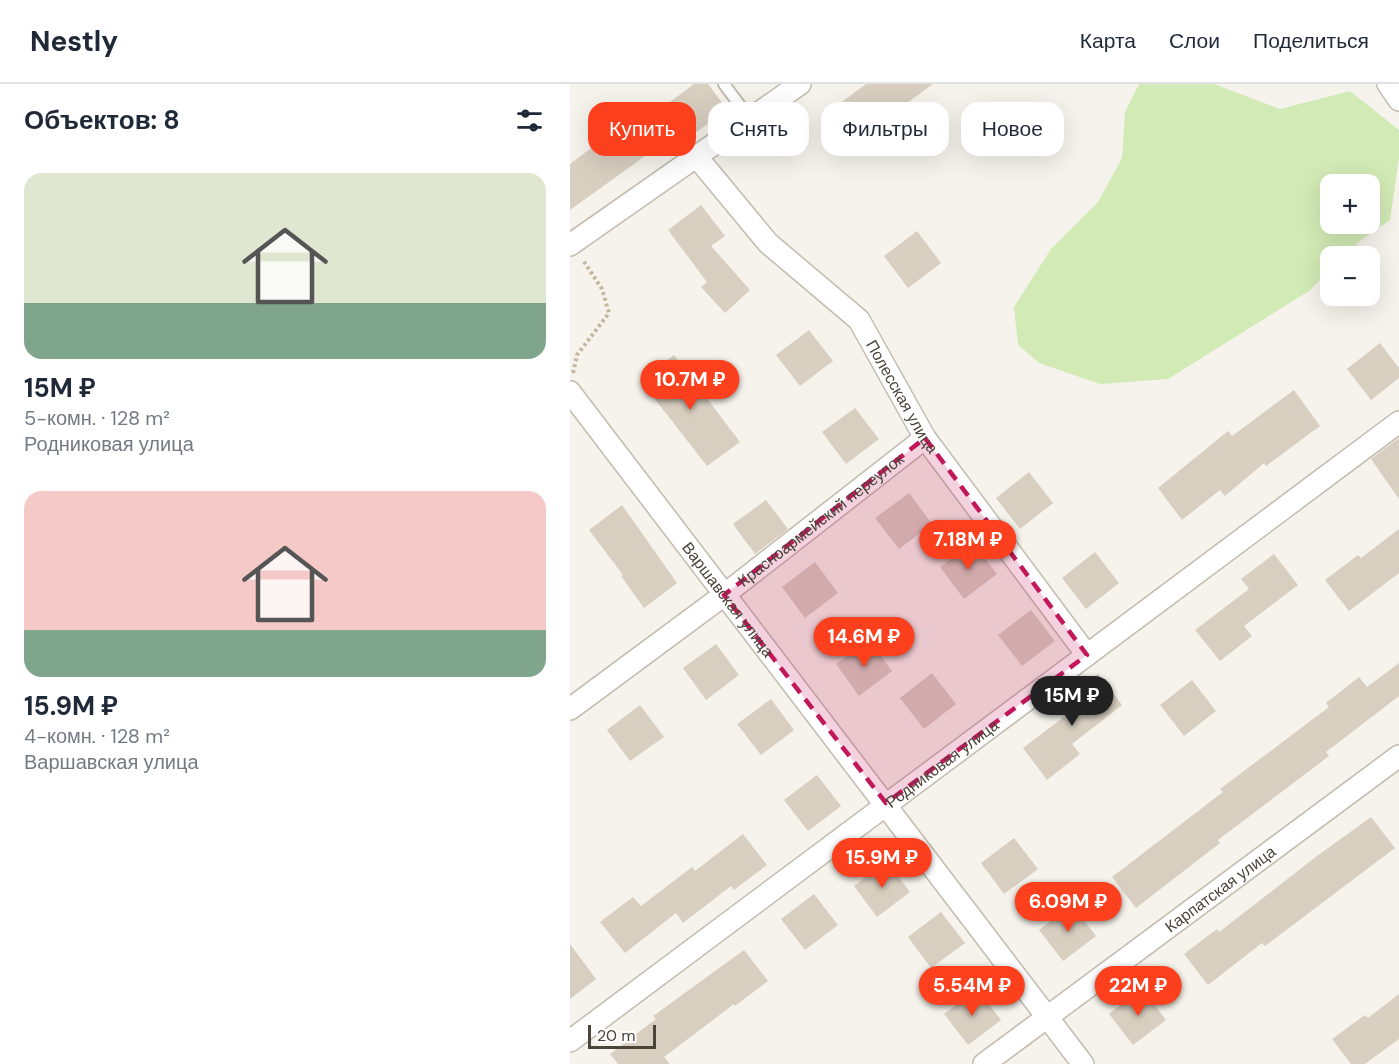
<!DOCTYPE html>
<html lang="ru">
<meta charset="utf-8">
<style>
:root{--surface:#fff;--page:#f2f2f3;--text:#1f2937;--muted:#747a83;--line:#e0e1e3;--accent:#fc3f1d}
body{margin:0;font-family:"DM Sans",sans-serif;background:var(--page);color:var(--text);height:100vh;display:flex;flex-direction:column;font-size:22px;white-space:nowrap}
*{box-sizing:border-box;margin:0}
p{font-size:20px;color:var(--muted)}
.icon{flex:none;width:33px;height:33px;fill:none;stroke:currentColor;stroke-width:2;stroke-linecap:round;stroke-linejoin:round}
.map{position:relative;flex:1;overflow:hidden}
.details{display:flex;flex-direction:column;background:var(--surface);width:570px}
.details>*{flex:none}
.banner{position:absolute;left:18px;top:18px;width:570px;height:54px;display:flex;gap:12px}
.tools{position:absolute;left:750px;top:90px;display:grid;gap:12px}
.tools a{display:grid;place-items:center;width:60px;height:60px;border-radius:12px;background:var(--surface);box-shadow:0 6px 24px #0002;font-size:30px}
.scale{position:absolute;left:18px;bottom:15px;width:68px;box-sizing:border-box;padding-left:6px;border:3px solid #4b4439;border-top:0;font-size:16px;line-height:21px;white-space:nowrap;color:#4b4439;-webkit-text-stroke:4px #fff;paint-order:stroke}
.price{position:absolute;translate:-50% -51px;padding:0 14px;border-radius:21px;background:var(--accent);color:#fff;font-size:20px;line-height:39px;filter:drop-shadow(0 2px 3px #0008)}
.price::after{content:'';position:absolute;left:50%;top:36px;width:18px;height:14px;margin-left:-9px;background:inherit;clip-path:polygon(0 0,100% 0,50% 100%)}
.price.selected{background:#222;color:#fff}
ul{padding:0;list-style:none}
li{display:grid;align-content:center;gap:12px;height:318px;padding:0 24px}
li span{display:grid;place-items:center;height:186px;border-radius:18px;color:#555}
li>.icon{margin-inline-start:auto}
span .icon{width:108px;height:108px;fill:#fffc;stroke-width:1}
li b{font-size:26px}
h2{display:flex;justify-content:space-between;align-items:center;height:72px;padding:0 24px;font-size:26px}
.chip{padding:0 21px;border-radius:18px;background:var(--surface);box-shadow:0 6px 24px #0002;font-size:21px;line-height:54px}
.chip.selected{background:var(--accent);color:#fff}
header{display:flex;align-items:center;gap:36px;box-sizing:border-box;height:84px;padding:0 30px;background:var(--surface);border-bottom:2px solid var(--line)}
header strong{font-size:28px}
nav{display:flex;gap:33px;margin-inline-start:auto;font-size:21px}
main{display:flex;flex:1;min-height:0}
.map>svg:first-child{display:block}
</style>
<header>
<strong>Nestly</strong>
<nav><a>Карта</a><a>Слои</a><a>Поделиться</a></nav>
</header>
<main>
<section class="details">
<h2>Объектов: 8<svg class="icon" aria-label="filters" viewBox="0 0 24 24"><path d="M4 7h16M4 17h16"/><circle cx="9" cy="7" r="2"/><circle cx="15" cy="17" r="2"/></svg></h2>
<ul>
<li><span style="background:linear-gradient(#dfe7d0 70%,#7fa58c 0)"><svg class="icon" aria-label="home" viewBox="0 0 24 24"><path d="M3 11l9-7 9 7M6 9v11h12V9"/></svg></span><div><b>15M ₽</b><p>5-комн. · 128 m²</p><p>Родниковая улица</p></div></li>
<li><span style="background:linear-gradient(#f6c9c9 75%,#7fa58c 0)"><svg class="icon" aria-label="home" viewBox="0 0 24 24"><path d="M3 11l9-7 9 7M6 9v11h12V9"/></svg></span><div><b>15.9M ₽</b><p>4-комн. · 128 m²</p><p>Варшавская улица</p></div></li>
</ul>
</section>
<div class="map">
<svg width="829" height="980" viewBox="0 0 829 980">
<rect width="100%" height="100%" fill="#f6f3ec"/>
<path fill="#d2eab5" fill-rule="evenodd" d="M569 0H644L710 25 780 7 829 46V73L820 136 791 156 775 172H760V186L739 207 598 295 530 300 469 279 448 261 444 223 481 165 528 118 552 74 555 28ZM760 100H800V140H760Z"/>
<g fill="#d8cfc1">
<polygon points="124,0 138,0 157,25 124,50 100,18"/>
<polygon points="296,0 363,0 288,55 264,24"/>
<polygon points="65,31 89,62 0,126 0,80"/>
<polygon points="131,121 155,152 141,162 180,206 155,229 131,203 137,198 98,146"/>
<polygon points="347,147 371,179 338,204 314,172"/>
<polygon points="239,246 263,277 230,302 206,271"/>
<polygon points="810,259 829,284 829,294 801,316 777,285"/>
<polygon points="104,271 170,358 137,382 70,296"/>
<polygon points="724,306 750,342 696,382 694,379 655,412 650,406 612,436 588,404 658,347 662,352"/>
<polygon points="285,324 309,355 276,380 252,348"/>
<polygon points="829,354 829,415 801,375"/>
<polygon points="459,388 483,419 450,445 426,414"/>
<polygon points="339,409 362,440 329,465 305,434"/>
<polygon points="196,416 218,445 185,470 163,440"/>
<polygon points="52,421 107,499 74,524 51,492 53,491 19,446"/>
<polygon points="829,445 829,489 779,527 755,496 788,471 791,474"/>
<polygon points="403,459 427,490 394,515 370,483"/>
<polygon points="525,468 549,499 516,525 492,494"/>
<polygon points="704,470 728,501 674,542 682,552 650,577 625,546 679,505 671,495"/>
<polygon points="245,478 268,509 235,534 212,503"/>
<polygon points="461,526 485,557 452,582 428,551"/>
<polygon points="299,556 322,587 289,612 266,580"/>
<polygon points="146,560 169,591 136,616 113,584"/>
<polygon points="829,579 829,612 756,668 759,672 648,756 650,759 566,824 542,793 653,708 650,705 759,623 756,619 789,593 797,603"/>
<polygon points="362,589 386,620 354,645 330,614"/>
<polygon points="528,590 552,621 502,660 510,670 477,696 453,664 503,626 496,616"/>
<polygon points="622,596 646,627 614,652 590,621"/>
<polygon points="201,615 224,646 191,671 167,640"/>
<polygon points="70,621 94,653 60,677 37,646"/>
<polygon points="247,691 271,722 238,747 214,716"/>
<polygon points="801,733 825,764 695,862 692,859 638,901 614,870 647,845 649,848 747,772"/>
<polygon points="173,750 197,781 164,806 161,802 113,839 106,829 55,869 30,838 63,813 71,822 122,783 125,787"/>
<polygon points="444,754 468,785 434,810 411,779"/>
<polygon points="316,777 340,808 307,833 284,802"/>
<polygon points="244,810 268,841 235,866 211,835"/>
<polygon points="502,821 526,852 493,877 469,846"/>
<polygon points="371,828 395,859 361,884 338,853"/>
<polygon points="0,860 26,895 0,915"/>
<polygon points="174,866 198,897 165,922 164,920 94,973 100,980 48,980 40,970 86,935 83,932"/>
<polygon points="572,904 596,936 563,961 539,930"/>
<polygon points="407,905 431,936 398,961 374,930"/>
<polygon points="829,910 829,955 795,980 781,980 762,955 795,931 798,934"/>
</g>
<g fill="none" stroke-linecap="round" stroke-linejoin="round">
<defs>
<polyline id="lane" points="154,0 180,35"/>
<g id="street">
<polyline points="818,0 829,16"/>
<path id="s1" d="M126 72 198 159 289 236 355 354 517 571"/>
<polyline points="0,161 230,0"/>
<path id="s2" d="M0 308 513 980"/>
<path id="s3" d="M0 625 154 511 355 354"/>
<path id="s4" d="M0 957 829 338"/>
<path id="s5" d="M414 980 829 672"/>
</g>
</defs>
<use href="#lane" stroke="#c2bbae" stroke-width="14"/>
<use href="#street" stroke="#c2bbae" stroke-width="24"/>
<polyline stroke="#c4b79f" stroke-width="4" stroke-dasharray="3 3" stroke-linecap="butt" points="3,289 7,271 39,229 32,205 13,176"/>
<use href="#lane" stroke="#fff" stroke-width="10"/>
<use href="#street" stroke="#fff" stroke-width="21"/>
</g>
<path fill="#c2185b" fill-opacity="0.2" stroke="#c2185b" stroke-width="4.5" stroke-dasharray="12 8" stroke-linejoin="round" d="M355 354 517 571 316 719 154 511Z"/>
<g text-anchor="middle" stroke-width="5" stroke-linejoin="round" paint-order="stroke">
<g font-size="16" fill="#4b4439" stroke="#fff">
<text dy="6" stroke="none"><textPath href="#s1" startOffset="320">Полесская улица</textPath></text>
<text dy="6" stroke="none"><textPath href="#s3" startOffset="314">Красноармейский переулок</textPath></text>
<text dy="6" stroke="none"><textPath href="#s2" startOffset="261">Варшавская улица</textPath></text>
<text dy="6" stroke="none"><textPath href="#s4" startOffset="464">Родниковая улица</textPath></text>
<text dy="6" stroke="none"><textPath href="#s5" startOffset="294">Карпатская улица</textPath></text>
</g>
</g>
</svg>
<div class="tools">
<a>+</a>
<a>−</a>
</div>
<div class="scale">20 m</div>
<b class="price" style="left:120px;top:327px">10.7M ₽</b>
<b class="price" style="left:398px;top:487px">7.18M ₽</b>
<b class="price" style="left:294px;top:584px">14.6M ₽</b>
<b class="price selected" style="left:502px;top:643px">15M ₽</b>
<b class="price" style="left:312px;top:805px">15.9M ₽</b>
<b class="price" style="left:498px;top:849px">6.09M ₽</b>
<b class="price" style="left:402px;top:933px">5.54M ₽</b>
<b class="price" style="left:568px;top:933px">22M ₽</b>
<div class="banner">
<a class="chip selected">Купить</a>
<a class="chip">Снять</a>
<a class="chip">Фильтры</a>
<a class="chip">Новое</a>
</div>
</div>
</main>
